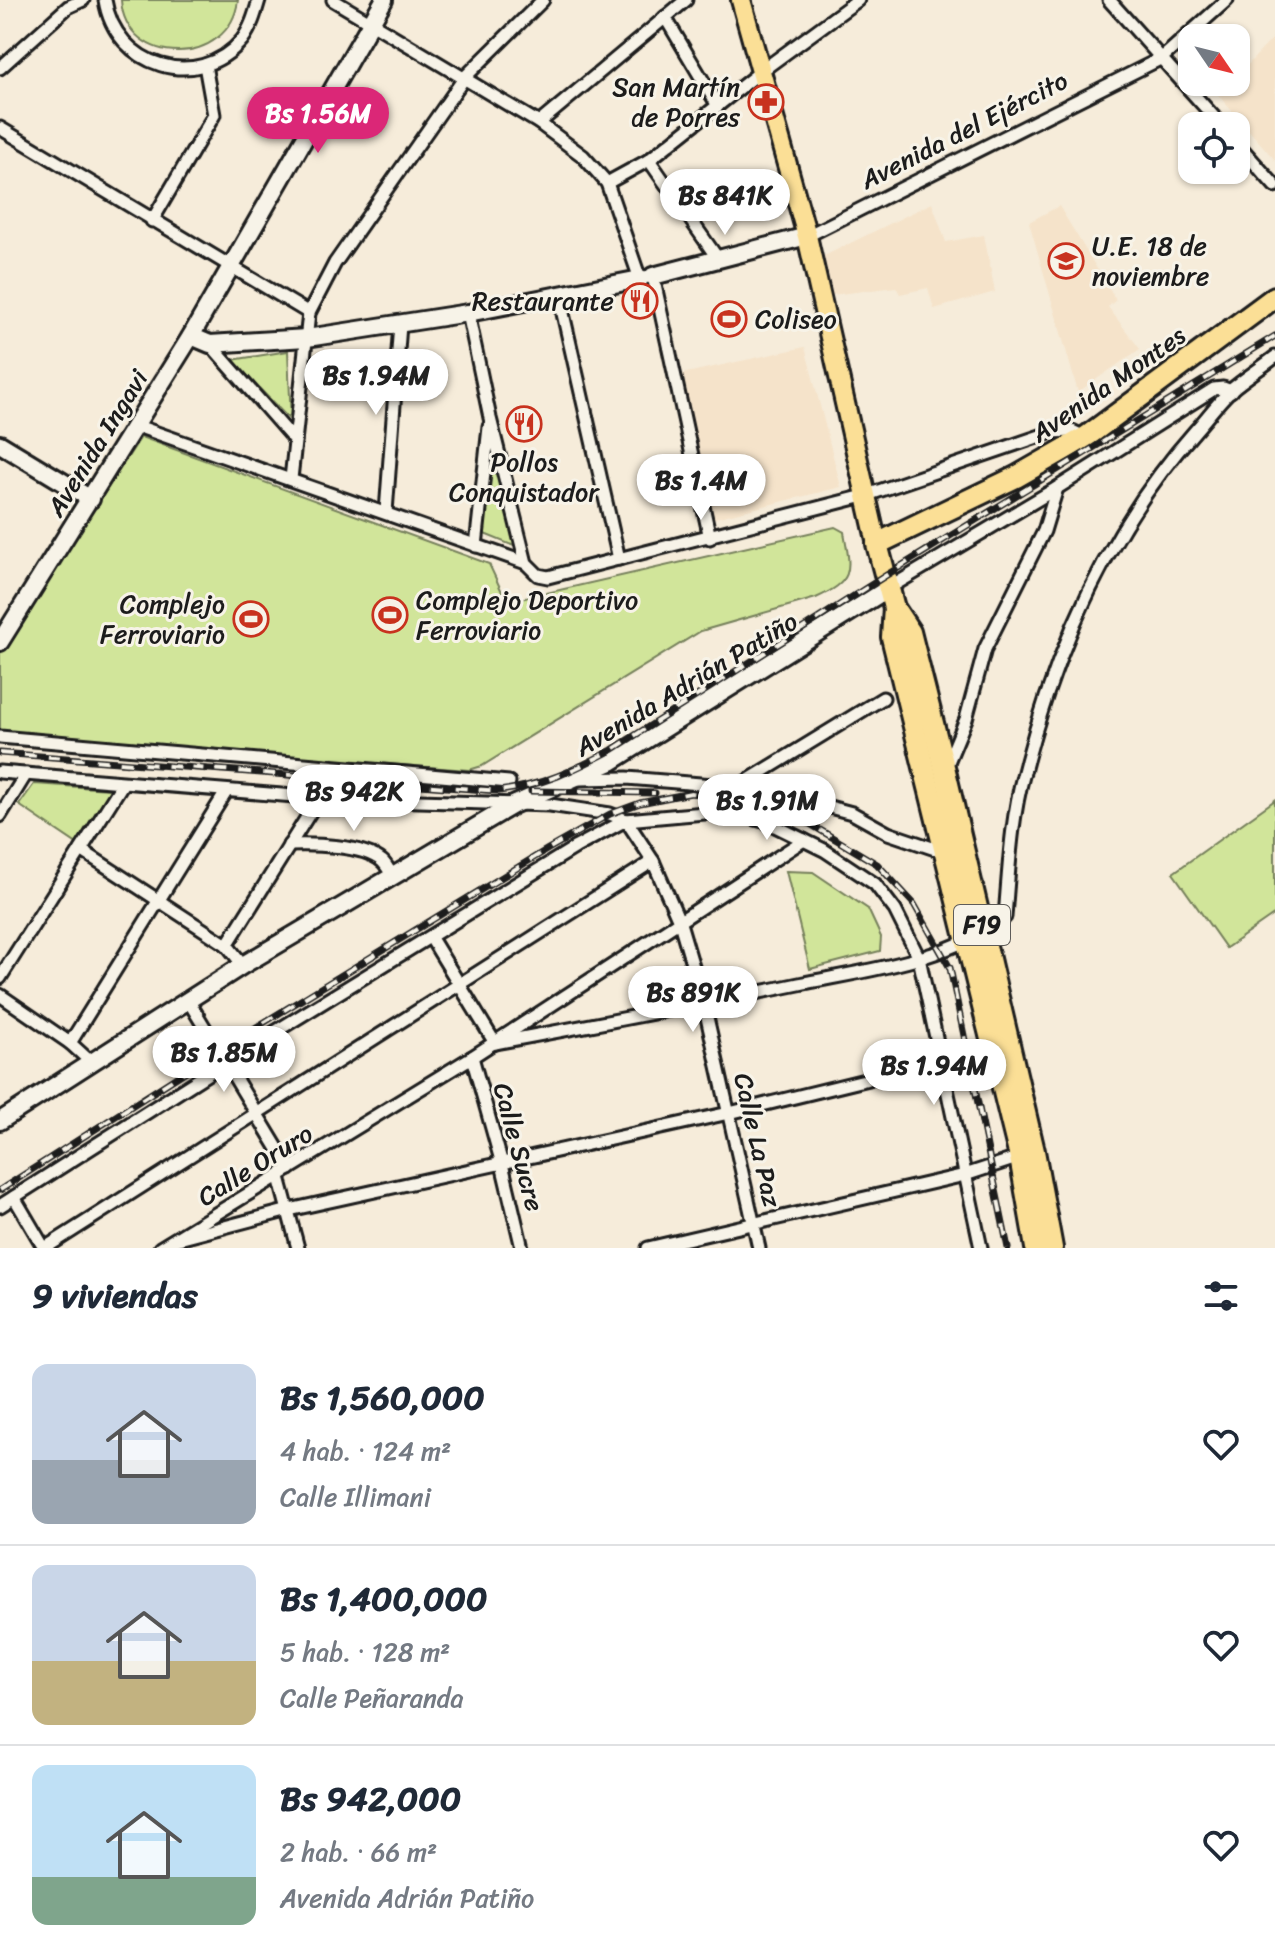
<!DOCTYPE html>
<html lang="es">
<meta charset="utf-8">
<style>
:root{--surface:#fff;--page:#f2f2f3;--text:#1f2937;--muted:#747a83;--line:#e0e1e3;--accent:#db2777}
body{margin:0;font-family:Sriracha,sans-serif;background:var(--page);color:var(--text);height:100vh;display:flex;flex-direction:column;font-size:30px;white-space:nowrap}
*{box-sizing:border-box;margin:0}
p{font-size:26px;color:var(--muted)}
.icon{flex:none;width:44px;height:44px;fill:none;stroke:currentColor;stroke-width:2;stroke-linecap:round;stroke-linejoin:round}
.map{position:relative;height:1248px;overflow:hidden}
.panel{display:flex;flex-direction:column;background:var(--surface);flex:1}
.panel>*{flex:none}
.needle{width:52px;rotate:125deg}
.tools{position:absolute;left:1178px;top:24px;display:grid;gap:16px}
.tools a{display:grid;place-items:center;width:72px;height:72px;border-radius:16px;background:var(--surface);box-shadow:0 2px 6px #0004;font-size:40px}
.price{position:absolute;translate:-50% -68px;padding:0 18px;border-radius:28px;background:#fff;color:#222;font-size:26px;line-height:52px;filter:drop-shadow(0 2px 4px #0008)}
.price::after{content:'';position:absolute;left:50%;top:48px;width:24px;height:18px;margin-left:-12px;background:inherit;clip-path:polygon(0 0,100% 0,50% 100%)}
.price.current{background:var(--accent);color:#fff}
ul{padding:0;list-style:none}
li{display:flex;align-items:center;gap:24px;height:200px;padding:0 32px}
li+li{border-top:2px solid var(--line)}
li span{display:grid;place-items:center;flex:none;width:224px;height:160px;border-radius:16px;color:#555}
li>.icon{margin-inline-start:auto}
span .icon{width:96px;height:96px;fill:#fffc;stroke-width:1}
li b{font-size:34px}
h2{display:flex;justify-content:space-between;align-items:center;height:96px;padding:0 32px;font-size:34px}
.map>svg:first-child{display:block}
</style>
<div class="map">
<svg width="1275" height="1248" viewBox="0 0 1275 1248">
<rect width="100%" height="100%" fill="#f6ecda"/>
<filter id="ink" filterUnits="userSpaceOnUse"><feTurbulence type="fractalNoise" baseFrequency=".0125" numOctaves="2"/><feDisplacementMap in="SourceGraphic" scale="16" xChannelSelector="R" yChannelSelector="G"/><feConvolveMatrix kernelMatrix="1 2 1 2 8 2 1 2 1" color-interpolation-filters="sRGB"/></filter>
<g filter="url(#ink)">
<g fill="#f5e3ca">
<polygon points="1275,36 1275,160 1218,95 1231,82 1236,82 1236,77"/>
<polygon points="932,203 946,242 984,235 995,292 934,309 928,288 900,294 896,287 832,295 824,256"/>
<polygon points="1059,206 1116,300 1108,307 1140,349 1078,392 1029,222"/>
<polygon points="805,347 841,487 711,519 677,375"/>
</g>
<g fill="#d1e59a" stroke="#76805b" stroke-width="2">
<path d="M121 0H238C230 68 125 68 121 0Z"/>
<polygon points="288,351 291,421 232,360"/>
<path d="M141 437 489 564 503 594 516 600 835 527 844 532C851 571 855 580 816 598L701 631 482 766 469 770 0 736V653Z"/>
<polygon points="490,440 519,548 482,533"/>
<polygon points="34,784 110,789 109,798 77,844 19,805"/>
<polygon points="1275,800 1275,914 1226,948 1173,873"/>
<polygon points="786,871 813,872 868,909 881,937 880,951 810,969"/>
</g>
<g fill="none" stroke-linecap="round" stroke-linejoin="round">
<defs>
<g id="street">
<path d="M105 0C115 66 197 93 242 40 251 28 255 14 259 0"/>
<polyline points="333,0 539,123 583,156 607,183 640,279 653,276 710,538"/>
<polyline points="1109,0 1222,126"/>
<polyline points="665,17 718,106"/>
<polyline points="0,68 68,7 83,0"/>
<polyline points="539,123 686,0"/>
<polyline points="0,128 309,313"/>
<polyline points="1236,142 1275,186"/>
<polyline points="649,160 718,259"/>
<polyline points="607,183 649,160 760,72 858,0"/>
<polyline points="152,221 214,115 205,65"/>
<polyline points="807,236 1162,58 1227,0"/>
<polyline points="559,296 619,559"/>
<polyline points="468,313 490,418 526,563 538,575 548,577 864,496 1052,432 1072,431 1085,437"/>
<polyline points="210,344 295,441"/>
<polyline points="137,426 526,563"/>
<polyline points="291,479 309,313 335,263 465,77 543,0"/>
<polyline points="386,512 400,324"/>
<polyline points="476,546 489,427"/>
<polyline points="889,588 1057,488 1214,389 1223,388 1231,391"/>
<polyline points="0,737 509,782"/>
<polyline points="946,767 966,719 985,649 1044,531 1057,488"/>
<polyline points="0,772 319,798 550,805 610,814 626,820 653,861 680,923 704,1004 759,1248"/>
<polyline points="580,779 627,778 762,789 852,813 888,833 944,852"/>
<polyline points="739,786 883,698"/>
<polyline points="0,816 26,774"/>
<path d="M289 845C313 844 363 845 382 861 386 864 389 871 393 876"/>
<polyline points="81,850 227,945 243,965"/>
<polyline points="431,938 495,1043"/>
<polyline points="227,945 319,798"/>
<polyline points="0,978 123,783"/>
<polyline points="0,995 70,1043 92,1063"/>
<polyline points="188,1000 290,1169"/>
<polyline points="70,1043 226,792"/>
<path d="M495 1043C597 1024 698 1005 799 984 868 970 948 961 1005 917 1009 869 1011 819 1024 772 1056 647 1109 528 1195 431 1207 418 1218 402 1231 390 1245 378 1261 368 1275 357"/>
<polyline points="472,1057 502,1164 522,1248"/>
<polyline points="279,1177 298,1248"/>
<polyline points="14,1197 44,1248"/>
<polyline points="0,1206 226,1062 576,847 626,820 727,811 767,822 824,850 875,884 895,910 919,958 981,1248"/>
<polyline points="175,1240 289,1210 729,1113 943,1061"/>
<polyline points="45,1248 653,861"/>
<polyline points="160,1248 472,1057 804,840"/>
<polyline points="648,1248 965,1175 1020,1157"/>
</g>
<g id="secondary">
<polyline points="653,276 807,236"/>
<polyline points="191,336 210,344 307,338 468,313 640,279"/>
<polyline points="0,444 91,499"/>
<polyline points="0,642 191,336 384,0"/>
<polyline points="0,1121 243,965 513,805 611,762 889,588"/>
</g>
<polyline id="primary" points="741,0 807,236 877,544"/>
<g id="highway">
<polyline points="894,608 892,637 1020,1157 1036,1248"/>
<polyline points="1052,1248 1034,1151 945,771 910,632 894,608 877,544 1016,477 1086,437 1275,297"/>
</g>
</defs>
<use href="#street" stroke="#1c1c1c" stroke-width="17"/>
<use href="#secondary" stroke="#1c1c1c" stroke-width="22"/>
<use href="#primary" stroke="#1c1c1c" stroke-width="24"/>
<use href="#highway" stroke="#1c1c1c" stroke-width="26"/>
<use href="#street" stroke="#f7f3e8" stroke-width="11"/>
<use href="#secondary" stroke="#f7f3e8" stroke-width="16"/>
<use href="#primary" stroke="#fbdf96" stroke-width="18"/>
<use href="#highway" stroke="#fbdf96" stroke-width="20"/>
<defs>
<g id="rail">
<path d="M0 753 499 791C544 785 572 771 612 750L885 576 1275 336"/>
<polyline points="531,791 655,793"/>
<polyline points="0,1190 219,1050 548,849 610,814 640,803 691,793 750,802 805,821 877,864 914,904 950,968 1008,1248"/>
</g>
</defs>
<use href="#rail" stroke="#1c1c1c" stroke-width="7"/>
<use href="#rail" stroke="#f7f3e8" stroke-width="4" stroke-dasharray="12" stroke-linecap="butt"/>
</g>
</g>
<defs>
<symbol id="pharmacy-ring" viewBox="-11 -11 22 22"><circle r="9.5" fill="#f7f3e8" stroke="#c8321e" stroke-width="1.5"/><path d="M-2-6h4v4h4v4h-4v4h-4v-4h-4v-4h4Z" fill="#c8321e"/></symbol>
<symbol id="school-ring" viewBox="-11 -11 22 22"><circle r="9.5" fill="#f7f3e8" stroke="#c8321e" stroke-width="1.5"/><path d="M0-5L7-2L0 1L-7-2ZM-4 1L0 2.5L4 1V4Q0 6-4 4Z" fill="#c8321e"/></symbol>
<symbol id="restaurant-ring" viewBox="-11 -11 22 22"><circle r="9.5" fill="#f7f3e8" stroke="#c8321e" stroke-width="1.5"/><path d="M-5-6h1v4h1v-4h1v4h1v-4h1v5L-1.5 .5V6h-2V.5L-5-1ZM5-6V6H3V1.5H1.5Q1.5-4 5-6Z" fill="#c8321e"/></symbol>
<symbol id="stadium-ring" viewBox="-11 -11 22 22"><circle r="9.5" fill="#f7f3e8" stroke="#c8321e" stroke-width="1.5"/><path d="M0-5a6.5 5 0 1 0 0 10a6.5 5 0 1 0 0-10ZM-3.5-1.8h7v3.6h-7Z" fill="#c8321e"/></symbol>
</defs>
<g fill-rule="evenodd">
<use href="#pharmacy-ring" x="746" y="82" width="40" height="40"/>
<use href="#school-ring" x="1046" y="241" width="40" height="40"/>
<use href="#restaurant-ring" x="620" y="281" width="40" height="40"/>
<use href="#stadium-ring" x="709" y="299" width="40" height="40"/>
<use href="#restaurant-ring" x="504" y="404" width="40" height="40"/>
<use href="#stadium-ring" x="370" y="595" width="40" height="40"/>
<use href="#stadium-ring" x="231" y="599" width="40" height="40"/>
</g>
<g text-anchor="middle" stroke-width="6" stroke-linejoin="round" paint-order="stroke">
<rect fill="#f7f3e8" stroke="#5e5c59" stroke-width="2" x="954" y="905" width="56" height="40" rx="6"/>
<g font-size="24" font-weight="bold" fill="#1c1c1c">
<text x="982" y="933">F19</text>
</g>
<g font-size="26" fill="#1c1c1c" stroke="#f7f3e8" text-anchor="end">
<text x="740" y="96">San Martín<tspan x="740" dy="30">de Porres</tspan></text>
<text x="1092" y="255" text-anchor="start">U.E. 18 de<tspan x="1092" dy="30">noviembre</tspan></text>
<text x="614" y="310">Restaurante</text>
<text x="755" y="328" text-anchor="start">Coliseo</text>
<text x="524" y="471" text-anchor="middle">Pollos<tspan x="524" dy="30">Conquistador</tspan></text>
<text x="416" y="609" text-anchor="start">Complejo Deportivo<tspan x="416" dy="30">Ferroviario</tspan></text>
<text x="225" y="613">Complejo<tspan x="225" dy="30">Ferroviario</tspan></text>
</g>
<g font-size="26" fill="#1c1c1c" stroke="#f7f3e8">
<text transform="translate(964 130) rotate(-27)" y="9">Avenida del Ejército</text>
<text transform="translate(1108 384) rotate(-35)" y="9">Avenida Montes</text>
<text transform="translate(97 443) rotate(-58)" y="9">Avenida Ingavi</text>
<text transform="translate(686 684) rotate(-31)" y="9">Avenida Adrián Patiño</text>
<text transform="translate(758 1140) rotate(77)" y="9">Calle La Paz</text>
<text transform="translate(519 1147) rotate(75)" y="9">Calle Sucre</text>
<text transform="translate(255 1165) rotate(-32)" y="9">Calle Oruro</text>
</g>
</g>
</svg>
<div class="tools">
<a><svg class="needle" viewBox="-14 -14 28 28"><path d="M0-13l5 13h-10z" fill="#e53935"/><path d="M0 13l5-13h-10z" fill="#747a83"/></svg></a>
<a><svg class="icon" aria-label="locate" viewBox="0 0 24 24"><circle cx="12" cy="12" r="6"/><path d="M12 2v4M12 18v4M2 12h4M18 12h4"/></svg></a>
</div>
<b class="price current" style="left:318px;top:155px">Bs 1.56M</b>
<b class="price" style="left:725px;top:237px">Bs 841K</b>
<b class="price" style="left:376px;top:417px">Bs 1.94M</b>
<b class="price" style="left:701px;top:522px">Bs 1.4M</b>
<b class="price" style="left:354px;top:833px">Bs 942K</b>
<b class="price" style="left:767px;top:842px">Bs 1.91M</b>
<b class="price" style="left:693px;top:1034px">Bs 891K</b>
<b class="price" style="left:224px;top:1094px">Bs 1.85M</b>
<b class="price" style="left:934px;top:1107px">Bs 1.94M</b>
</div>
<section class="panel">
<h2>9 viviendas<svg class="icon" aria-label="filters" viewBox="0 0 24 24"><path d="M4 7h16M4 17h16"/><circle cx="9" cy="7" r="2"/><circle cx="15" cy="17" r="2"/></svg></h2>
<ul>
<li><span style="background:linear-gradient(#c9d6e8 60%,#9aa5b1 0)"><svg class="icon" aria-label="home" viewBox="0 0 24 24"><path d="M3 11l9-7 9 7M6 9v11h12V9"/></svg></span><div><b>Bs 1,560,000</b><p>4 hab. · 124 m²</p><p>Calle Illimani</p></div><svg class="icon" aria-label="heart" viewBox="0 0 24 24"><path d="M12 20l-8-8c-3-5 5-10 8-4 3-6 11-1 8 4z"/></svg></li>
<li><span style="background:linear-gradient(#c9d6e8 60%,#c2b280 0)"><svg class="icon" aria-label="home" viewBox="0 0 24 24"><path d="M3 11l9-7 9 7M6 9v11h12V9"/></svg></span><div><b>Bs 1,400,000</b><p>5 hab. · 128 m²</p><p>Calle Peñaranda</p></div><svg class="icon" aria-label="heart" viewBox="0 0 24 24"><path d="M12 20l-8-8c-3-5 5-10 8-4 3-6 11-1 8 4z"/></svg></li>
<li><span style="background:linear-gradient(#bfe0f5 70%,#7fa58c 0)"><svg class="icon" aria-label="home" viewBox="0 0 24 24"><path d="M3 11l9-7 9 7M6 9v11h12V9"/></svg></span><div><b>Bs 942,000</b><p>2 hab. · 66 m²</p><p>Avenida Adrián Patiño</p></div><svg class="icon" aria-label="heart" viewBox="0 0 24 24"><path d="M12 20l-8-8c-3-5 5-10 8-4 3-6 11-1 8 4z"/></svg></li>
</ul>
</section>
